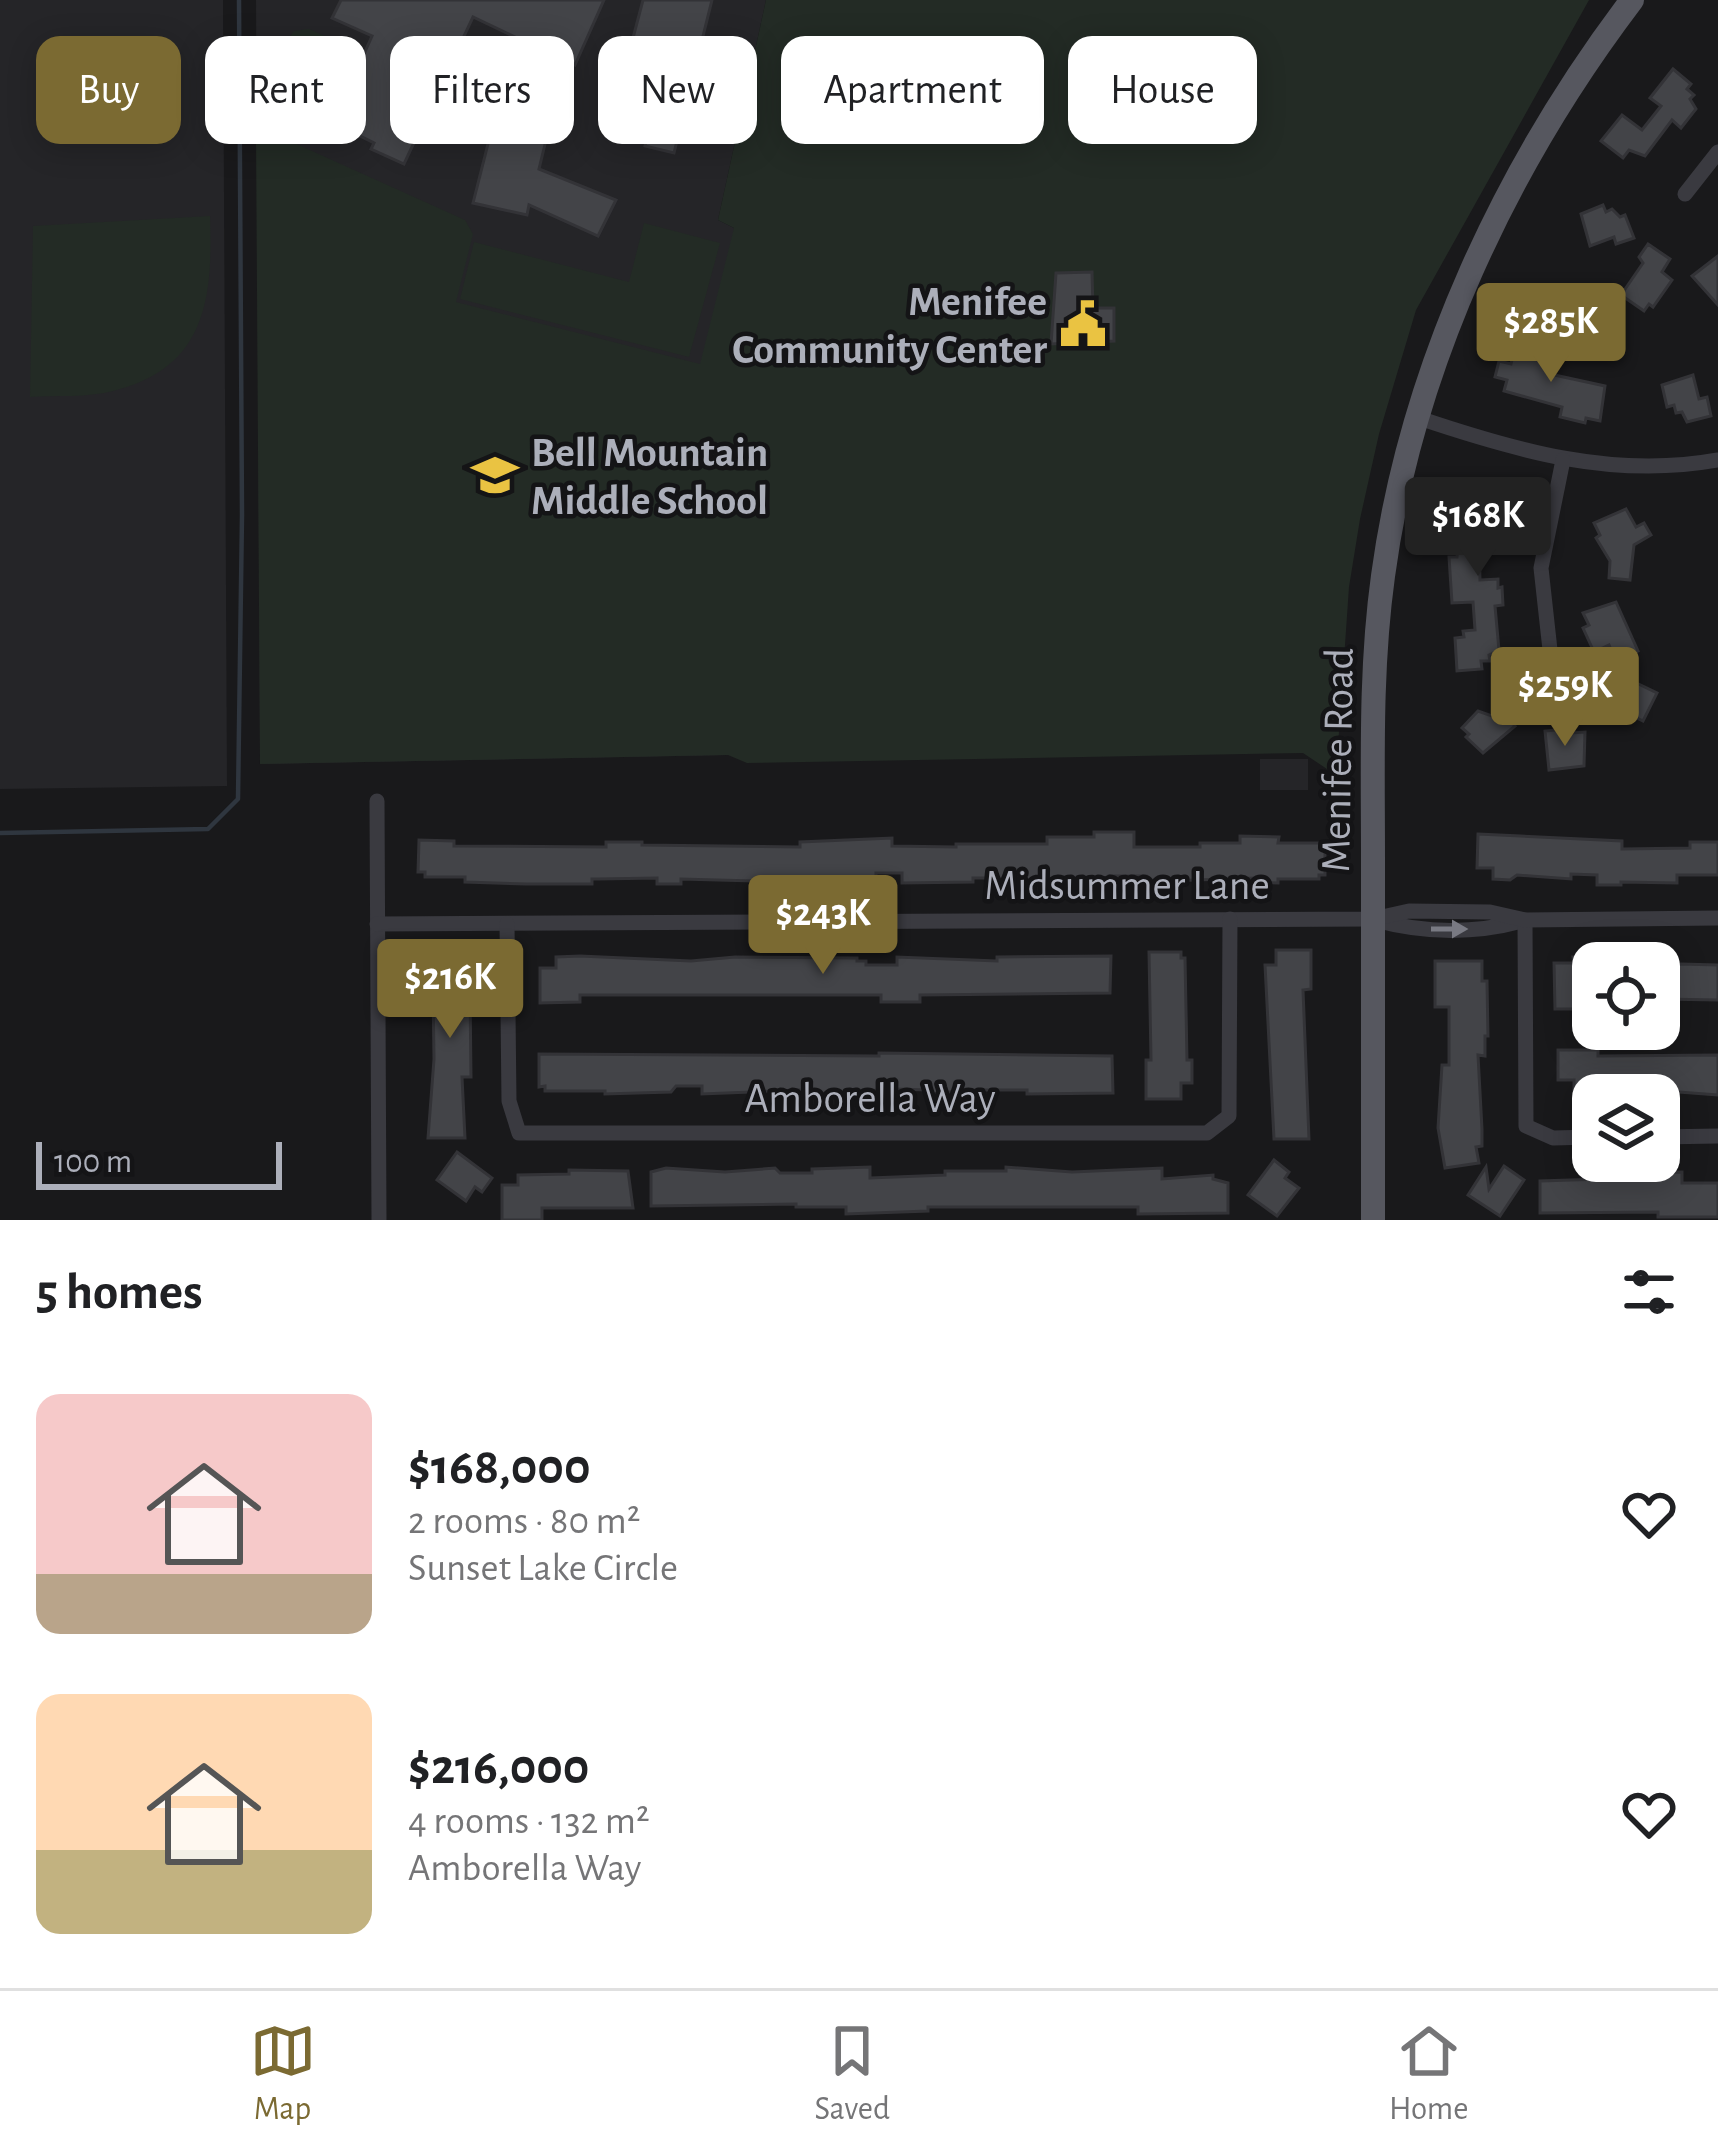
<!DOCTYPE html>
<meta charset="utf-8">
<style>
:root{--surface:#fff;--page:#f6f6f6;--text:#202124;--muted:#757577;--line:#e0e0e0;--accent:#7b6a32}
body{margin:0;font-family:"Alegreya Sans",sans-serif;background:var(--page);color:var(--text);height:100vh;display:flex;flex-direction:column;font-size:45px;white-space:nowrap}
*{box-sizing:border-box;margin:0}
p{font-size:39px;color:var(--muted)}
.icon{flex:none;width:66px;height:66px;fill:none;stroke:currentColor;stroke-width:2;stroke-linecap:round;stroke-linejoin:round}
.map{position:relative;height:1220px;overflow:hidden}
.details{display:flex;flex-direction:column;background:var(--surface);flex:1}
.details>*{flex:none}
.guide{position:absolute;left:36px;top:36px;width:1647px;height:108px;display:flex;gap:24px}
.buttons{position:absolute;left:1572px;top:942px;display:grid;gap:24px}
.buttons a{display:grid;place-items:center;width:108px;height:108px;border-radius:24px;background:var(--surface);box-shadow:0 6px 30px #0003;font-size:60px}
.scale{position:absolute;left:36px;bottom:30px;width:246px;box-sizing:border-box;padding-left:12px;border:6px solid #acafba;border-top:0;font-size:33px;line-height:42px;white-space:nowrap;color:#acafba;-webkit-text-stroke:9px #141416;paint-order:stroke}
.price{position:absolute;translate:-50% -102px;padding:0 27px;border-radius:12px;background:var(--accent);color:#fff;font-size:39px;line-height:78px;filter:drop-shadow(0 3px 6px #0008)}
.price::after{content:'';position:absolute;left:50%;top:72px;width:36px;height:27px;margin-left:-18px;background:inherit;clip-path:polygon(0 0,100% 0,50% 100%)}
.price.active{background:#222;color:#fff}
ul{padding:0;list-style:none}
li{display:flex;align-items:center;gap:36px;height:300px;padding:0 36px}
li span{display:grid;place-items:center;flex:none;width:336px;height:240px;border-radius:24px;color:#555}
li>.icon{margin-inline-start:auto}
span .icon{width:144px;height:144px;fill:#fffc;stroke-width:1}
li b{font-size:51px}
h2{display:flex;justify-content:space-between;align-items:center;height:144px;padding:0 36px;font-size:51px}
.chip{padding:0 42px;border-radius:24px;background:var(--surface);box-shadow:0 6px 30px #0003;font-size:42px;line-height:108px}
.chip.active{background:var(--accent);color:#fff}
.dock{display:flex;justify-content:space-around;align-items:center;height:168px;border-top:3px solid var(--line);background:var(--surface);font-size:33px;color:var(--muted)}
.dock a{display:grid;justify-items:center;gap:6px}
.dock .active{color:var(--accent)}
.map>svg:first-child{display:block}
</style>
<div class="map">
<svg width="1718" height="1220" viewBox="0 0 1718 1220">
<rect width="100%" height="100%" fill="#19191b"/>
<g fill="#252528">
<polygon points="0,0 223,0 227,786 0,789"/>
<polygon points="256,0 766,0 718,220 734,228 728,755 260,764"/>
<rect x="1260" y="759" width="48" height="31"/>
</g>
<g fill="#232b25">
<polygon points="766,0 1589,0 1416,310 1379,434 1360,519 1349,587 1336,775 1303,753 747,763 728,755 260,764 256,133 272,133 465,220 473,234 456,302 700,364 734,228 718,220"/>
<polygon points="309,29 363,53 334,120 340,126 333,142 294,124 287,114 287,41 294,31"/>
<path d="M210 216C213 299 206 368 113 391 87 398 56 395 30 397L33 226Z"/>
<polygon points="644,223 720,243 689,357 460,299 474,242 629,282"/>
</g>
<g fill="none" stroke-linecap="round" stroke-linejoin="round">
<polyline stroke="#2f363f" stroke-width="4.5" points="0,833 208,829 238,799 242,515 239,0"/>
</g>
<g fill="#434448" stroke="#333337" stroke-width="3">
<polygon points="341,0 604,0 575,65 566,58 539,169 616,200 598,236 529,205 527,215 473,203 515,37 473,17 404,164 371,149 374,143 336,124 334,121 372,36 332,18"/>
<polygon points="643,0 712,0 674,153 645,146 666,62 629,53"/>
<polygon points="1673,69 1691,84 1687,89 1694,95 1690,99 1696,109 1681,128 1672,120 1645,156 1629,150 1623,158 1601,141 1622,115 1642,130 1661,106 1650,98"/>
<polygon points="1603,205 1606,212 1612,209 1620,217 1625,215 1634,238 1616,244 1614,237 1590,246 1581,214"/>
<polygon points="1648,244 1670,259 1662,272 1672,280 1653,307 1649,304 1644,311 1621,295 1643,263 1639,257"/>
<polygon points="1718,256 1718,305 1692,276"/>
<polygon points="1092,272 1093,308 1114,308 1114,341 1051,344 1056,273"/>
<polygon points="1516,345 1555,355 1550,374 1605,386 1600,421 1586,418 1585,423 1560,417 1562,407 1504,391 1507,380 1495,377 1499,361 1511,364"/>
<polygon points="1693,375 1699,399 1707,397 1711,416 1687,422 1682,412 1676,413 1674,405 1667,407 1662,385"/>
<polygon points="1463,497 1511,502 1507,540 1479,538 1480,580 1498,579 1498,588 1502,587 1503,605 1495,606 1499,650 1489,655 1490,661 1481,661 1482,669 1457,671 1455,638 1464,637 1463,631 1475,630 1473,602 1452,603 1449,557 1457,557"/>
<polygon points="1626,509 1636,527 1644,523 1651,535 1634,545 1630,580 1609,578 1610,561 1596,538 1600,535 1594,523"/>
<polygon points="1616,602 1638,651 1616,661 1609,645 1594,652 1583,628 1589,625 1583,613"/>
<polygon points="1624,677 1657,693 1643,721 1618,709 1615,715 1598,707 1609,684 1633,696"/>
<polygon points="1499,709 1515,726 1483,753 1466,737 1469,734 1462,728 1478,711 1492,716"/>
<polygon points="1565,729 1570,733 1585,732 1584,766 1549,770 1545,731"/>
<polygon points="1094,832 1134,832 1134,847 1200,847 1200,843 1240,843 1240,836 1279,837 1278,843 1325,843 1325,875 1319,875 1319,879 1278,879 1278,883 1255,882 1255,878 1166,881 1146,881 1146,876 1109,876 1109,885 986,878 973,878 973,882 902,883 902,873 876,873 876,884 852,884 852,878 786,882 681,879 681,884 657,884 657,878 598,879 592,879 592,884 526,884 465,882 465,877 425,877 425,872 418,872 419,840 454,841 454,846 606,847 606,842 642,842 642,845 800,847 800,842 892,838 892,846 956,847 956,844 1047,844 1047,837 1094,837"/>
<polygon points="1478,834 1622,841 1622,849 1690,848 1690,842 1718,842 1718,875 1677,875 1677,883 1621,882 1621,885 1597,885 1597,875 1571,874 1571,879 1517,875 1510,880 1493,879 1493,868 1477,868"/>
<polygon points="1276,950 1311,950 1311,989 1303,990 1309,1139 1274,1139 1265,965 1276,965"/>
<polygon points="428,951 458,951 463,966 474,966 474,990 470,990 471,1077 462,1077 465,1138 428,1138 434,1059 433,990 428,991"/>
<polygon points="1149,952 1181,952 1181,958 1185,958 1187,1060 1192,1060 1192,1083 1181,1083 1181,1099 1146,1099 1146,1060 1151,1060"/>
<polygon points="580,956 691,961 735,957 857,958 857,961 866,961 866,965 897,965 897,957 997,961 997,957 1111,956 1110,993 920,995 920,1002 881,1002 881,995 580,995 580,1002 540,1003 540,968 556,968 556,957"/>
<polygon points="1573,957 1593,957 1593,1009 1555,1009 1554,963 1574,963"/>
<polygon points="1435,961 1482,961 1482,981 1487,981 1488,1036 1485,1036 1485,1056 1478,1055 1482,1129 1482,1146 1476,1147 1479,1163 1445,1168 1438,1128 1442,1065 1449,1065 1449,1007 1435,1007"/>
<polygon points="1681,964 1718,965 1718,1000 1662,999 1662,967"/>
<polygon points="1558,1050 1598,1050 1598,1056 1718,1055 1718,1095 1652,1090 1574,1094 1574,1080 1558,1080"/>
<polygon points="879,1053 1112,1056 1113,1093 1027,1094 1027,1090 970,1090 929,1094 929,1090 893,1089 824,1094 799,1094 799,1090 702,1094 702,1086 676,1086 671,1092 605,1094 605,1091 545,1091 545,1086 539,1087 539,1054 879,1056"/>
<polygon points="457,1152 492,1178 482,1192 475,1187 466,1201 437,1180"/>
<polygon points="1274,1160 1289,1172 1285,1178 1299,1188 1277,1216 1248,1195"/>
<polygon points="1504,1166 1524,1180 1500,1216 1468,1195 1486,1167 1489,1189"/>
<polygon points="870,1167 870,1178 945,1175 945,1171 1006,1171 1006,1167 1072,1172 1162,1168 1162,1179 1213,1175 1213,1179 1228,1183 1228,1213 1138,1214 1138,1207 928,1207 928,1211 846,1214 846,1207 796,1207 796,1204 651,1206 651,1172 666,1168 725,1172 775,1168 780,1173 812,1173 812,1169"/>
<polygon points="569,1170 628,1171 633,1208 542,1208 542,1220 502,1220 502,1185 518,1185 518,1175 569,1174"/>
<polygon points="1682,1172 1682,1183 1718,1183 1718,1217 1658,1217 1658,1212 1540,1213 1540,1181 1601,1179 1601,1176 1620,1173"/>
</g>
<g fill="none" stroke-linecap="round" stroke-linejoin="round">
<g stroke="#3a3a40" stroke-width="15">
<polyline points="1685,194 1718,152"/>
<path d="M1419 418C1517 451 1613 479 1718 460"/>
<polyline points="1553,677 1541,568 1563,460"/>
<polyline points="377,801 379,1220"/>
<path d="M1375 920C1423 933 1474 934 1522 921"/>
<polyline points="1525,920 1526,1126 1553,1138 1593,1137"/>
<polyline points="377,924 1373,919 1409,911 1490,912 1525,920 1718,918"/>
<polyline points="507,924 509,1101 519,1133 1207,1133 1229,1116 1230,919"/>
<polyline points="1659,1137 1718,1136"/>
</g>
<path stroke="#56575f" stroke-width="24" d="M1373 1220C1373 1099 1373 978 1373 857 1373 763 1370 670 1383 576 1411 368 1506 166 1632 0"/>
</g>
<defs><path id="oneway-solid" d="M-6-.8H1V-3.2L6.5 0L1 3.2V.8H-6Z" transform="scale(3)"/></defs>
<use fill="#797a83" href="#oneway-solid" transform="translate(1449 929)"/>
<defs>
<symbol id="civic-bare" viewBox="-9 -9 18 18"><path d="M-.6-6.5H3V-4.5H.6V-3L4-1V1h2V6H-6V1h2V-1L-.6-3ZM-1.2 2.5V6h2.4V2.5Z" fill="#eac342" stroke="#141416" stroke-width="2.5" paint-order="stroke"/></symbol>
<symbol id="school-bare" viewBox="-9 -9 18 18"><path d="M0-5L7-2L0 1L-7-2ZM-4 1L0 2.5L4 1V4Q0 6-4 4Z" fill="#eac342" stroke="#141416" stroke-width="2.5" paint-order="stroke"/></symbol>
</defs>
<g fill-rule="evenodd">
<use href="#civic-bare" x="1050" y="291" width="66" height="66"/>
<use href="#school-bare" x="462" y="442" width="66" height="66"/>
</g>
<g text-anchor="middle" stroke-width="9" stroke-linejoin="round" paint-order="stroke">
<g font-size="42" font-weight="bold" fill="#acafba" stroke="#141416" text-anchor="end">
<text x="1047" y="315">Menifee<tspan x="1047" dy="48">Community Center</tspan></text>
<text x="531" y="466" text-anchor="start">Bell Mountain<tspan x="531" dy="48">Middle School</tspan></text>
</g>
<g font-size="42" fill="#acafba" stroke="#141416">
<text transform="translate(1336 760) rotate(-89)" y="15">Menifee Road</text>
<text x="1127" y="899">Midsummer Lane</text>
<text x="870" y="1112">Amborella Way</text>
</g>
</g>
</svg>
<div class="buttons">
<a><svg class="icon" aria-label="locate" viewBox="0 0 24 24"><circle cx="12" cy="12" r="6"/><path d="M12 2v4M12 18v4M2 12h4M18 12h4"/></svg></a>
<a><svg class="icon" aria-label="layers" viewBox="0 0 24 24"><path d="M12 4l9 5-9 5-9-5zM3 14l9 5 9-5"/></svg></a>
</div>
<div class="scale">100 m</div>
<b class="price" style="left:1551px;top:385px">$285K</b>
<b class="price active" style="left:1478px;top:579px">$168K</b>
<b class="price" style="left:1565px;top:749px">$259K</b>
<b class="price" style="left:823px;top:977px">$243K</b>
<b class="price" style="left:450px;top:1041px">$216K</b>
<div class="guide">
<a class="chip active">Buy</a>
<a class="chip">Rent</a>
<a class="chip">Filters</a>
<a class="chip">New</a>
<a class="chip">Apartment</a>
<a class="chip">House</a>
</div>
</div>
<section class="details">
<h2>5 homes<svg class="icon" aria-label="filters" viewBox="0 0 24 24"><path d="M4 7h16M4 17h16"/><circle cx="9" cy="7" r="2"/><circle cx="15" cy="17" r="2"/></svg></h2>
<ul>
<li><span style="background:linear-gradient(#f6c9c9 75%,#b9a48a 0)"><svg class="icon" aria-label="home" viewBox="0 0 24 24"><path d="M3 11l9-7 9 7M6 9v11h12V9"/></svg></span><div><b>$168,000</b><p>2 rooms · 80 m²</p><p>Sunset Lake Circle</p></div><svg class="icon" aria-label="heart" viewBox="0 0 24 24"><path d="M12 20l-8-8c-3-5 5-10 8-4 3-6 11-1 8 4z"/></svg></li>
<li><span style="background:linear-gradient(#ffd9b3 65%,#c2b280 0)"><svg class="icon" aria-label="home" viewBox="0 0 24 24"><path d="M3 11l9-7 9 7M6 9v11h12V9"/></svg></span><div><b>$216,000</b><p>4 rooms · 132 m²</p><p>Amborella Way</p></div><svg class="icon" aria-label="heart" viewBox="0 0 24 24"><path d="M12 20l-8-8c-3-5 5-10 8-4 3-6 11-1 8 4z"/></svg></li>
</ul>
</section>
<nav class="dock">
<a class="active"><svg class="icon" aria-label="map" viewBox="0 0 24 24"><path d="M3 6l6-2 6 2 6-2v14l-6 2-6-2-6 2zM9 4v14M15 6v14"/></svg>Map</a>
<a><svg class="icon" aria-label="saved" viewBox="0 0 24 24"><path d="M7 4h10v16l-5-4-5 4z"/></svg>Saved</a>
<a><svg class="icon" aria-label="home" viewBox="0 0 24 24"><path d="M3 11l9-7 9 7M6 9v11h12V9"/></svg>Home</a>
</nav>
